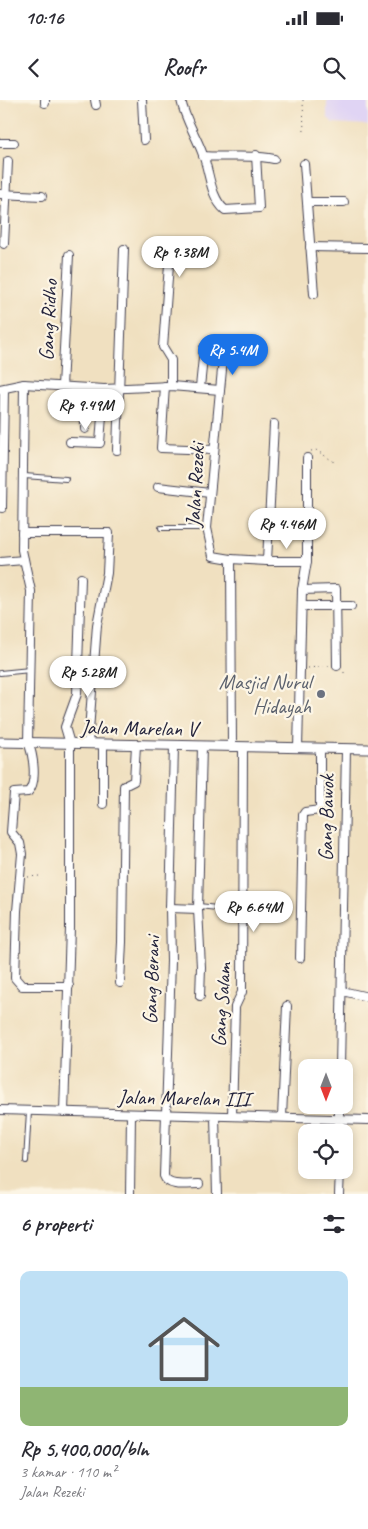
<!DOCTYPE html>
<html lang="id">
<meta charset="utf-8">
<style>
:root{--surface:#fff;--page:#f7f7f7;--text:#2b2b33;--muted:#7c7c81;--accent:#1a73e8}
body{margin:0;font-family:Caveat,sans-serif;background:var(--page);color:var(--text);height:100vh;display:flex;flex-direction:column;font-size:19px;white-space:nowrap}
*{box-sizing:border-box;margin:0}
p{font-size:16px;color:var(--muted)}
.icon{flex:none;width:28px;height:28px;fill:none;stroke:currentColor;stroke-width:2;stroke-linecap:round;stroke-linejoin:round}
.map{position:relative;height:1094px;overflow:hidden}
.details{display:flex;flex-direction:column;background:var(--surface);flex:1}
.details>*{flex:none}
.needle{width:32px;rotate:180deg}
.controls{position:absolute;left:298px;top:959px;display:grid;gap:10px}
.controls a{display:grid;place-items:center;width:55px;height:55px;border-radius:10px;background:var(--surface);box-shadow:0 2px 8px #0003;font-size:25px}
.price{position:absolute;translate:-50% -42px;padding:0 11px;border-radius:18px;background:#fff;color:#222;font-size:16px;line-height:32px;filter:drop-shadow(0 1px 2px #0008)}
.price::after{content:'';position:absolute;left:50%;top:30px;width:15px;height:11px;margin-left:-8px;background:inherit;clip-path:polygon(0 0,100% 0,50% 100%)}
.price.active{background:var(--accent);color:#fff}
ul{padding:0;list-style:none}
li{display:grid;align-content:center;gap:10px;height:265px;padding:0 20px}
li span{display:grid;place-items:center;height:155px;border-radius:10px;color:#555}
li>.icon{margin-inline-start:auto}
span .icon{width:90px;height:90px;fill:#fffc;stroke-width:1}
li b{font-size:21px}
h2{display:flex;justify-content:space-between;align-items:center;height:60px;padding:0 20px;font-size:21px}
.status{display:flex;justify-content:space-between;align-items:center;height:35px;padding:0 25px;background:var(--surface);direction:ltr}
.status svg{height:14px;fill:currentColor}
header{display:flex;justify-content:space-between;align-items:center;height:65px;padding:0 20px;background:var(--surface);font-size:22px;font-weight:600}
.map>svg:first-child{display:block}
</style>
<div class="status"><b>10:16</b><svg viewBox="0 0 49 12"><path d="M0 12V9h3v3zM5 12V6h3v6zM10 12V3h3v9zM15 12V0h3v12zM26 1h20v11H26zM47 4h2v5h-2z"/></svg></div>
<header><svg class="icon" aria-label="back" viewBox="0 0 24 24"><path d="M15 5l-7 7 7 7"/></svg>Roofr<svg class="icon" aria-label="search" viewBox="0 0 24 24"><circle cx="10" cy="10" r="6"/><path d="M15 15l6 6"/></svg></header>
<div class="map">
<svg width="368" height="1094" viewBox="0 0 368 1094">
<rect width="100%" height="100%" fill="#fcf5e5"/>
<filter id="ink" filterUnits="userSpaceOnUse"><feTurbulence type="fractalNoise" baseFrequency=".02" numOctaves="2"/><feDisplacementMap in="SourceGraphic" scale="10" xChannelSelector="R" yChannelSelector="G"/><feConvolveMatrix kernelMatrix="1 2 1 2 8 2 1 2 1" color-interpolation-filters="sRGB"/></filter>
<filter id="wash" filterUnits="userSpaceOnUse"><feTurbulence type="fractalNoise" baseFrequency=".0096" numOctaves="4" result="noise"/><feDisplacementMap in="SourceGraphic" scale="20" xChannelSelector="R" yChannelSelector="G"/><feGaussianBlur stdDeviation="1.12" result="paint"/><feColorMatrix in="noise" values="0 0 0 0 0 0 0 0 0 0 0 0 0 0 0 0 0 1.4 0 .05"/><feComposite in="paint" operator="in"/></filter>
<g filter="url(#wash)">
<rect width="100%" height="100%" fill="#f0e0c0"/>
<polygon fill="#e0d4f4" points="327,0 368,0 368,25 333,23 327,17"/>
</g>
<g filter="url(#ink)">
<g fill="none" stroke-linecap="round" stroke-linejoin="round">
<defs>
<g id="service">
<polyline points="24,376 66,379"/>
<polyline points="161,428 207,428"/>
<polyline points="0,573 30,570"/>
<polyline points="223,805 243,805"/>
<polyline points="199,806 217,808"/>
<polyline points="26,1061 29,1011"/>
</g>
<g id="minor">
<polyline points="95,0 96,5"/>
<polyline points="142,0 144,40"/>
<path d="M181 0C185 20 197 37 203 55 210 73 210 97 225 110L259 108 256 55"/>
<polyline points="45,3 45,0"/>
<polyline points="0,43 14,43"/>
<path d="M203 56C227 58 250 54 274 59"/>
<polyline points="304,64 314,194"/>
<polyline points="0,94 42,96"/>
<polyline points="307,102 344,102"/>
<polyline points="4,144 8,61"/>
<polyline points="310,147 368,148"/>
<polyline points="170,151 163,247 171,260 171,286"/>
<polyline points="223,259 207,428 213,456 231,459 232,647"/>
<path d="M24 284 22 450 31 491 28 642C33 654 38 682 28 692L14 693 11 732 20 743 22 754 17 811 15 878 22 886H69"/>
<polyline points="62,286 69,155"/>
<polyline points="165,286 161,348 214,350"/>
<polyline points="200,287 204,248"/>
<polyline points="83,288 83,318 85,318 85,329"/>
<polyline points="0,289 24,284 104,289 171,286 220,290"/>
<polyline points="70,342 100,343 104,289"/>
<polyline points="117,350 124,149"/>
<polyline points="158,387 210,393"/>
<polyline points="2,408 4,289"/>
<polyline points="22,433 109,433 107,473 97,525 88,644"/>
<polyline points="231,459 267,461 274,324"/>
<polyline points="267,461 307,461"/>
<polyline points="0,462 24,460"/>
<polyline points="302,490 336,489 337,566"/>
<polyline points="302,506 351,506"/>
<polyline points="103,644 103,704"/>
<path d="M174 646 170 808 171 861 164 1076C168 1088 188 1084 199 1084"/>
<polyline points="298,648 302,490 307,461 307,358"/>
<polyline points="170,808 198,809"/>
<polyline points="300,858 303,715 305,712 320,710 320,648"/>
<polyline points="120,883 122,842 124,686 134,681 136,645"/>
<polyline points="342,891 368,897"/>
<polyline points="200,896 201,867 198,809 202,646"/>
<polyline points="340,968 346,649"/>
<polyline points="0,1010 368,1020"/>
<polyline points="64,1012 70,828 70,644 65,627 77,594 81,478"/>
<polyline points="215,1016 217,1094"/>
<polyline points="232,1016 235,907 242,892 243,647"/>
<polyline points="282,1017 287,906"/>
<polyline points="339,1032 339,1005"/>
<polyline points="130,1094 131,1015"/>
<polyline points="339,1094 340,1070"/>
</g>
<polyline id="tertiary" points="0,642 368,649"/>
</defs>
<use href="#service" stroke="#413e4f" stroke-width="6"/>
<use href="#minor" stroke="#413e4f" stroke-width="10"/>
<use href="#tertiary" stroke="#413e4f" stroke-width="11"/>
<g stroke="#413e4f" stroke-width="1" stroke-dasharray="1 4" stroke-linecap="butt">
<polyline points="303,0 304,33"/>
<polyline points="311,351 316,350 336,363"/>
<polyline points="308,568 329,566"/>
<polyline points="344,572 344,577"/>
<polyline points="28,777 39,776"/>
</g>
<use href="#service" stroke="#fff" stroke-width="4"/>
<use href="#minor" stroke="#fff" stroke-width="8"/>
<use href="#tertiary" stroke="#fff" stroke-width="9"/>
</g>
</g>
<circle fill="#6b7280" stroke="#fcf5e5" stroke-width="2" cx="321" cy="594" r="5"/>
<g text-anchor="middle" stroke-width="4.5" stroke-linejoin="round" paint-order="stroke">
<g font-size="21" fill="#22223b" stroke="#fcf5e5">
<text transform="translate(48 220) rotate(-87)" y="7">Gang Ridho</text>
<text transform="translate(195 385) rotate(-87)" y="7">Jalan Rezeki</text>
<text transform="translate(139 628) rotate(1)" y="7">Jalan Marelan V</text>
<text transform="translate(326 718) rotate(-89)" y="7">Gang Bawok</text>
<text transform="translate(151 880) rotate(-88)" y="7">Gang Berani</text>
<text transform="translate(221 905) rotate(-86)" y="7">Gang Salam</text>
<text transform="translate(184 998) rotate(1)" y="7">Jalan Marelan III</text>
</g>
<g font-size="21" fill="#5b616d" stroke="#fcf5e5" text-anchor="end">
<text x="311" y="589">Masjid Nurul<tspan x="311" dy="24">Hidayah</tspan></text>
</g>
</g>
</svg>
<div class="controls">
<a><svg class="needle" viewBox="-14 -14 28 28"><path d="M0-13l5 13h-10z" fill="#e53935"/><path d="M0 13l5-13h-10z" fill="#7c7c81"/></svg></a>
<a><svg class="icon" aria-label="locate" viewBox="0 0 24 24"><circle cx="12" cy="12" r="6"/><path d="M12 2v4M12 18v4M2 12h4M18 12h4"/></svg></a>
</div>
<b class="price" style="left:180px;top:178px">Rp 9.38M</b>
<b class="price active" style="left:233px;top:276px">Rp 5.4M</b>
<b class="price" style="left:86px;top:331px">Rp 9.49M</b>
<b class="price" style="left:287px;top:450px">Rp 4.46M</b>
<b class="price" style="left:88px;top:598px">Rp 5.28M</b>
<b class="price" style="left:254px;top:833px">Rp 6.64M</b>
</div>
<section class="details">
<h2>6 properti<svg class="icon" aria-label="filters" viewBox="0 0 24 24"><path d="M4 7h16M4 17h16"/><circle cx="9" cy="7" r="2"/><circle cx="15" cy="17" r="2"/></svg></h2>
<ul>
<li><span style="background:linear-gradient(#bfe0f5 75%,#8fb573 0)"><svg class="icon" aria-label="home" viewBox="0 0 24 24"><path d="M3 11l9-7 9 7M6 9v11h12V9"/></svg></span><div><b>Rp 5,400,000/bln</b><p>3 kamar · 110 m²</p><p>Jalan Rezeki</p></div></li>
</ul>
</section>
